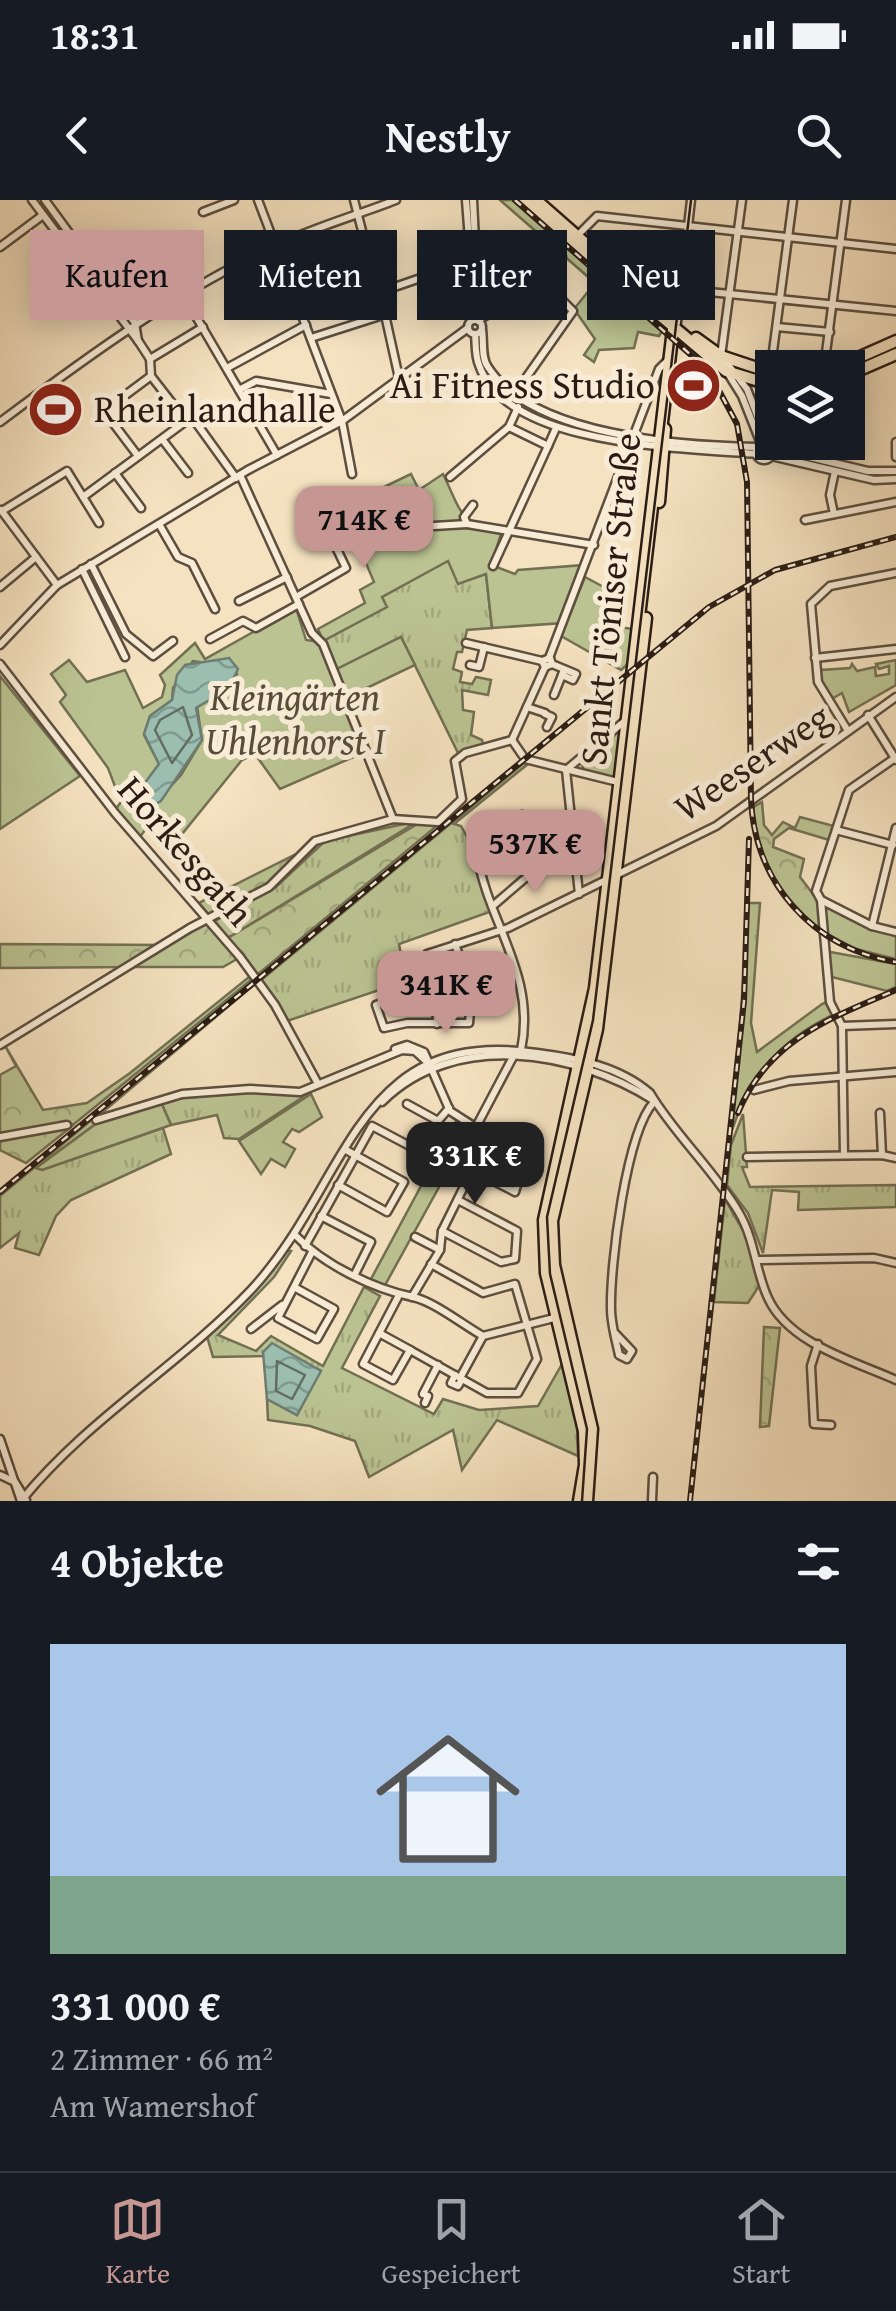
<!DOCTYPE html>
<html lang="de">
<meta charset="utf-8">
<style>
:root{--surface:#171b24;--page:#20242c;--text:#f1f3f6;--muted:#9ea1a6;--line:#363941;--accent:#c59692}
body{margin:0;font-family:"Gentium Book Plus",serif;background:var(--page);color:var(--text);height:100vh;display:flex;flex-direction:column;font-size:38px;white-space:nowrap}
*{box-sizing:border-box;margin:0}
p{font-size:32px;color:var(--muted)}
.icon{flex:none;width:55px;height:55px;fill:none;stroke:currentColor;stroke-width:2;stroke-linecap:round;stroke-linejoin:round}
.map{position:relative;height:1301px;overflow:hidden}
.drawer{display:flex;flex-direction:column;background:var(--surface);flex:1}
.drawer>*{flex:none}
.hud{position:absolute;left:30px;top:30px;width:838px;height:90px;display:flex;gap:20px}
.tools{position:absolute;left:755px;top:150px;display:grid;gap:20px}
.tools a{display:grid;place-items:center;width:110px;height:110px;border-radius:0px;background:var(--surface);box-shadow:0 5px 25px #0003;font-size:50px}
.price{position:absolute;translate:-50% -85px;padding:0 22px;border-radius:20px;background:var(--accent);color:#111;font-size:32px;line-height:65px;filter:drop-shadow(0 2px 5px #0008)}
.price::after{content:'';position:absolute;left:50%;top:60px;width:30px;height:22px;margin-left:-15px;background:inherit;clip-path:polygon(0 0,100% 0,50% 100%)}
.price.on{background:#222;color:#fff}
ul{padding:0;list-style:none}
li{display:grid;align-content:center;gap:20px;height:530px;padding:0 50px}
li span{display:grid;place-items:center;height:310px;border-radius:0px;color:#555}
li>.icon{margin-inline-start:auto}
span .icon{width:180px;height:180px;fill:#fffc;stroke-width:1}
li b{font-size:42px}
h2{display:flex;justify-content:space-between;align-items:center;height:120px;padding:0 50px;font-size:42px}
.chip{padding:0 35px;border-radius:0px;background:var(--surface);box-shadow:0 5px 25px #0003;font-size:35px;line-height:90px}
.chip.on{background:var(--accent);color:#111}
.status{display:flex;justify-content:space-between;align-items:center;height:70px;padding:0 50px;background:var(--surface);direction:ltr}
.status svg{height:28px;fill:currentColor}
header{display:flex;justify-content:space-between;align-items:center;height:130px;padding:0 50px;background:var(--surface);font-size:45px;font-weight:800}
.tab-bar{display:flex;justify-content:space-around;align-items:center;height:140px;border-top:2px solid var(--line);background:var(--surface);font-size:28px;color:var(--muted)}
.tab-bar a{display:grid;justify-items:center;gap:5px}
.tab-bar .on{color:var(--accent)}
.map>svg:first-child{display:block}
</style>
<div class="status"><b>18:31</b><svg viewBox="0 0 49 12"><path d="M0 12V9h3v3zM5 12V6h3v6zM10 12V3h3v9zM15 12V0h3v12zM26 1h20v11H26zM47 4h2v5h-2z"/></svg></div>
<header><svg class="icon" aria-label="back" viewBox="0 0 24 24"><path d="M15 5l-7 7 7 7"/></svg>Nestly<svg class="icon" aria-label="search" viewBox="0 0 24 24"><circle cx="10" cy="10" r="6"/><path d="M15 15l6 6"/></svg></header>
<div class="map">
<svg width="896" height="1301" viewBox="0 0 896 1301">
<defs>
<pattern id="grass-tufts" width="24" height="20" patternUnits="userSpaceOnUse" patternTransform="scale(2.5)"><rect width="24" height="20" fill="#bbc392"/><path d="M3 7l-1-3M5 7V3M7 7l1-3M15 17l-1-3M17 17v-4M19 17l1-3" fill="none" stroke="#a1a77d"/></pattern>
<pattern id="forest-crowns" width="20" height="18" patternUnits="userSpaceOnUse" patternTransform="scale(2.5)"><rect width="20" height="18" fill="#bbc392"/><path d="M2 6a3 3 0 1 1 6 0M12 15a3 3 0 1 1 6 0" fill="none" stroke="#a1a77d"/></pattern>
<pattern id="water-waves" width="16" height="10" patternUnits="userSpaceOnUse" patternTransform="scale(2.5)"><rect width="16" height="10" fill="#9cbeb1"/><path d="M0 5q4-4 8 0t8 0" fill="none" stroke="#7f9a8f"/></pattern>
</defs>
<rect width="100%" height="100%" fill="#f5e2c0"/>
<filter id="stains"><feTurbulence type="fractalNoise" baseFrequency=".002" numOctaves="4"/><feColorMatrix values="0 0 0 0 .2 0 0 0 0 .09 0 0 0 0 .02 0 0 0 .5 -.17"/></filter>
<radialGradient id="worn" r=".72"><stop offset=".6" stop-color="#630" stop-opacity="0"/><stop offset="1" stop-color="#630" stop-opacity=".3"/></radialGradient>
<g fill="url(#grass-tufts)" stroke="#727053" stroke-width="2.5">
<polygon points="448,360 486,373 492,428 467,430 462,452 457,452 453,469 462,472 460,482 472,484 476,477 491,480 488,495 462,490 463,510 474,512 471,535 482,540 484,548 459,555 401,437 335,470 323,441 386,407 382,397"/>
<polygon points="524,563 528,564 454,624 461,626 467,637 495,710 399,744 406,781 287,821 260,781"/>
<polygon points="418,621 228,738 215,721 276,687 325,641"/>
<path d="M749 703H760L751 823 757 852 822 804 829 801 835 814C782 838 750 875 732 930Z"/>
<polygon points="255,784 104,911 104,918 37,967 42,970 163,928 171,954 71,1000 56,1016 39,1055 15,1048 19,1033 0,1048 0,996"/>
<polygon points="264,891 289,895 312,891 239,939 224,938 217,915 171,925 160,900"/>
<polygon points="743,914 747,967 742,967 750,987 896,985 896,1007 798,1010 799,992 772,990 763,1053 748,1013 727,985 731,945"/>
<polygon points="725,999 746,1036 759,1086 748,1103 714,1102"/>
<polygon points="287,1050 291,1051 274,1077 218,1135 256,1151 271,1136 323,1166 364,1087 380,1096 342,1168 434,1214 443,1199 479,1210 538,1206 562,1164 577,1225 578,1256 497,1220 462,1270 453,1230 369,1277 355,1241 310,1226 268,1220 267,1199 297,1215 320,1170 263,1152 264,1156 213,1157 206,1133"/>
</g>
<g fill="url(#forest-crowns)" stroke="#727053" stroke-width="2.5">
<path d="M762 602 764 625 772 635 783 622 795 628 800 617 834 626 829 640 789 628 774 639 773 647 804 659 800 677 819 702 822 730C779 701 759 659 752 608Z"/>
<polygon points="424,620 439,624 257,775 228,738"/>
<polygon points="298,653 274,681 210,716 199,703"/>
<polygon points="206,721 237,759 223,767 134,767"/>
<polygon points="0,744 163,745 130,767 0,768"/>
<polygon points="249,777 251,780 74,924 0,935 0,875 16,866 4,844 43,910 87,903 130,873"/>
<polygon points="71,927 26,963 0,950 0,938"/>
<polygon points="764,1127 780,1128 769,1226 760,1227"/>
</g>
<g fill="#bbc392" stroke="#727053" stroke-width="2.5" fill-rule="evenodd">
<polygon points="500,0 512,0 529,15 662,131 659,136 638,132 634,148 599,150 594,162 584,155 595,139 574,109 595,83"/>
<path d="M411 274 419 290 443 274C461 310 458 323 501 334L491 365 515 374 518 370 585 365 563 423 492 428 486 374 458 384 448 361 382 397 387 407 323 441 318 429 365 403 360 390 374 382 342 307Z"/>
<polygon points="585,377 624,398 620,427 632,429 628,464 621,470 561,436"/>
<path d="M296 408 306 440 319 442 365 552 280 589 255 554 242 560 178 639 156 616 139 638 115 610 121 602 108 568 60 502 66 495 51 474 69 460 87 482 125 470 143 508 162 497 165 485 160 475 195 443 205 459ZM229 458 237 474 228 489 197 506 202 540 181 575 151 608 143 599 145 584 159 564 144 535 150 516 172 500 173 488 193 461 213 464Z"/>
<polygon points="401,437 415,465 346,498 335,470"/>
<polygon points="896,460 896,485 849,512 842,493 830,500 819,478 821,470 850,468 852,464 857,471 875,467 876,476 889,474 889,466 879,469 876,464"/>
<polygon points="0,476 80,576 0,629"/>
<polygon points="620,528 618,575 611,578 585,572 580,561"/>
<polygon points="824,705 866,726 896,735 896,759 856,749 824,732"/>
<polygon points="825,751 896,764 896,787 887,791 828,776"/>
<polygon points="311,894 322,917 299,932 292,929 283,942 295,949 285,967 271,959 261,974 239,941"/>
<polygon points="160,900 171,925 42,970 36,968 104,918"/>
<polygon points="456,921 471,929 384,1087 371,1079"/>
</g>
<g fill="url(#water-waves)" stroke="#6e7d72" stroke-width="2.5">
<polygon points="229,458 238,469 228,489 196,508 202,540 161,601 146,609 144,584 159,564 144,534 150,516 172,500 177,475 185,465"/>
<polygon points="272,1143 321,1171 297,1215 267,1199 263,1152"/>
</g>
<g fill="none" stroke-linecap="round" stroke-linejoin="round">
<g stroke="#636d62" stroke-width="2.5">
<polygon points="183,507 192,535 172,563 155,530 160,520"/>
<polygon points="277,1161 305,1175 292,1199 276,1191"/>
</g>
<defs>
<g id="minor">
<polyline points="32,0 139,142 150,159 151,176 186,221 192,217 236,278"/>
<polyline points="45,0 135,123 138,141"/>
<polyline points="258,0 342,221 352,274"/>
<polyline points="354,0 372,69"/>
<polyline points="466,0 475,120"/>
<polyline points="473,0 479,121"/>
<polyline points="203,12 234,0"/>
<polyline points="578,35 597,16 896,49"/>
<polyline points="0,47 43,15"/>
<polyline points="680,89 896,111"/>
<polyline points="114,94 182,56 198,87"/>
<polyline points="184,96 277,255"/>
<polyline points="482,118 524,93 562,57"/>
<circle cx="475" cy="127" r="7"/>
<polyline points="677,123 691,0"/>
<polyline points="777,127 830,132"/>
<path d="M482 130C484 142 481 158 488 167 532 236 682 246 758 247"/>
<path d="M475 134C476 144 475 156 479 165 507 247 685 248 757 254"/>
<polyline points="311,138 383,115"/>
<polyline points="721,156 742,0"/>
<polyline points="723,158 747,189 768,244"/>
<polyline points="150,159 203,127"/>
<polyline points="227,168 306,125"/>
<polyline points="824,168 846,0"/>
<polyline points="727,172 742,196 761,244"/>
<polyline points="770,174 793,0"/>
<polyline points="399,178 380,92 438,72"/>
<polyline points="239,190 256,181 331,194"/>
<polyline points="514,195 573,111 516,53"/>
<path d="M0 222C87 157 174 93 273 47 312 28 355 16 396 0"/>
<polyline points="509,227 548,246 556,228"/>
<polyline points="162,239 188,273"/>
<polyline points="896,242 896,257"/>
<circle cx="764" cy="252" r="8"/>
<polyline points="772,248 868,271 896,271"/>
<polyline points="138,256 104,211 151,176"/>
<polyline points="771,256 874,280 896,279"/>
<polyline points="115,273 141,308"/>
<polyline points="240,275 312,433 323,444 393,619"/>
<polyline points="450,277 509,227 518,207"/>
<polyline points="83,297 186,221"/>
<polyline points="473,305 464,317 467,324 594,345"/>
<polyline points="1,310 57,385"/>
<polyline points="2,311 67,271 99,323"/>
<polyline points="834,314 830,295 835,271"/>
<polyline points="805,320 896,302"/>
<polyline points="159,324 178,357 192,363 215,409"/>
<polyline points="434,326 467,324"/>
<polyline points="91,364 126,434 153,456 173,441"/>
<polyline points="493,366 548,246"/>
<polyline points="82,369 125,457"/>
<polyline points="0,387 36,357"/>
<polyline points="296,397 346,368 319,312"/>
<polyline points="239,401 287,377"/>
<polyline points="210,439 243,421 256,428 299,404"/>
<polyline points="466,443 542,461"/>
<polyline points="0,445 57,385 248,270 342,221 468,128"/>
<polyline points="549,458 659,169 667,161"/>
<polyline points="815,458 896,449"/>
<polyline points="0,464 115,613 240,757 275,805 317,882"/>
<polyline points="552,464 545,467 542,461 550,458 552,464 576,474 573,480 562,475 564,469"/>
<polyline points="470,465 479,467 484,447"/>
<polyline points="554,495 562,475"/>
<polyline points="527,507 545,513"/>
<polyline points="545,514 552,517 547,527"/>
<polyline points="868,515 896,560"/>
<polyline points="848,531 818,482 811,404 830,386 896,373"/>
<polyline points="512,540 525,559 622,583"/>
<polyline points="566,570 579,694"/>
<polyline points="566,570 626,520"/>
<polyline points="836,630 893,645"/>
<polyline points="821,700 872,726 896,732"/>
<polyline points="495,704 530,674"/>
<polyline points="872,726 896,628"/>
<polyline points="465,772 477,767"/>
<polyline points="431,784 376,805 384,828 407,823 469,823 472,791 455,744"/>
<polyline points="472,793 485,791"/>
<polyline points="437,824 436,799 424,760 427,754 508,728 716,626 896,497"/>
<polyline points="842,826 896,824"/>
<polyline points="0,845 190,728 269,687 315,641 393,619 438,622 462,599 455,561 465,553 512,540 545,467"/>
<polyline points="395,849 407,845 424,852 450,911 489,936 442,1031 440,1050 412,1097"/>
<path d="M521 850C537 774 487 722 477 653L522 615"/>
<polyline points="754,890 789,881 896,872"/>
<path d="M382 902C454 830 575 851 653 900"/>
<polyline points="407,904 438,921 449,908"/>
<polyline points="880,913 882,955"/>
<polyline points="96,920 182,894 250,889 300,892 402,850 415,851 427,862"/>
<polyline points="476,927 513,857"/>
<polyline points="0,937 67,925"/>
<polyline points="844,955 842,826 830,802 821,700 816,691 849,590 895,558"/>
<polyline points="747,957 882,955 896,958"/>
<polyline points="474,971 515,992 531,938 502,932 495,940 490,937"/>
<polyline points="338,985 387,1012 404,982 346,950"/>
<polyline points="321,1016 371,1042 355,1074"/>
<polyline points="442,1031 501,1062 515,1059 517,1031 458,1000"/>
<path d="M295 1035C324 1065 374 1089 413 1097 435 1102 463 1125 483 1136L558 1117"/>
<polyline points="415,1037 440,1050"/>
<polyline points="305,1046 372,926 421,952 438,921"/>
<polyline points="758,1060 874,1058 896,1063"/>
<polyline points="294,1087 334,1109 317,1139 278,1118 312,1052"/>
<polyline points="251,1129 282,1105"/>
<path d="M614 1132 632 1151 627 1159 619 1155C616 1141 611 1124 611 1109 610 1066 626 932 654 902"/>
<polyline points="379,1133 410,1150 393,1180 363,1164 398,1097"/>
<polyline points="818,1144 811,1166 814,1224 831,1225"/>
<polyline points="410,1150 487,1193 518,1193 537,1159 515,1084 483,1093 431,1064"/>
<polyline points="455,1175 451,1183 458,1186 462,1179"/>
<polyline points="460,1178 483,1136"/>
<polyline points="425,1203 428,1196 423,1194 438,1165"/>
<polyline points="0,1239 21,1301"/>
<polyline points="0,1275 15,1282 26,1300"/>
<path d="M21 1301C87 1219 179 1166 251 1090 350 984 354 826 537 853 576 858 619 866 650 893 675 935 713 969 738 1011 755 1039 755 1070 768 1098 789 1144 854 1161 896 1180"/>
<polyline points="652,1301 653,1277"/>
</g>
<g id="major">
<polyline points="523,0 726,171 772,185"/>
<polyline points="536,0 659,108"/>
<polyline points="696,138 721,156 772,173"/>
<polyline points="835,168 896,141"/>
<polyline points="848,175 896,154"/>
<polyline points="659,302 665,229"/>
<polyline points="579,1301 585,1265 584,1231 546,1073 544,1020 595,788 674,121"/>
<polyline points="587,1301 592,1229 554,1065 552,1021 597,829 646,418"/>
</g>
</defs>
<use href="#minor" stroke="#5d4e3f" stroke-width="11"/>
<use href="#major" stroke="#2a1c14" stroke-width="15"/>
<use href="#minor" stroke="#f8ecd6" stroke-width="6"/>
<use href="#major" stroke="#f5e2c0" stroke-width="10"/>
<polyline stroke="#2a1c14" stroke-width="2.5" points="582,1301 587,1229 550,1074 547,1017 593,820 691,0"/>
<defs>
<g id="rail">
<path d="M515 0 708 170 737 224 747 282 751 598C754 682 812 748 896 762"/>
<path d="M738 913C767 841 830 818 896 790"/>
<polyline points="0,992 709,407 775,370 896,337"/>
<polyline points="690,1301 744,801 749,639"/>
</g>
</defs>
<use href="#rail" stroke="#2a1c14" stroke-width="6"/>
<use href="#rail" stroke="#f8ecd6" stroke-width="2.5" stroke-dasharray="8" stroke-linecap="butt"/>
</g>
<defs>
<symbol id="stadium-disc" viewBox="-11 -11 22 22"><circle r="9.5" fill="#8f2418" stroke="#f8ecd6"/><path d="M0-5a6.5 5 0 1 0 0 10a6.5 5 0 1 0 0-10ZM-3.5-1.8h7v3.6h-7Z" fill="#fff"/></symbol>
</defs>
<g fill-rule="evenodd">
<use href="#stadium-disc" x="662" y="154" width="63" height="63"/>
<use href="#stadium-disc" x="24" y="178" width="63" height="63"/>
</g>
<g text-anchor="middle" stroke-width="10" stroke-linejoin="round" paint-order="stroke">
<g font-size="38" fill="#2a1c14" stroke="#f8ecd6" text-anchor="end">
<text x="655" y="198">Ai Fitness Studio</text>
<text x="94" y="222" text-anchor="start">Rheinlandhalle</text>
</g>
<g font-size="38" fill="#2a1c14" stroke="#f8ecd6">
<text transform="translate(610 399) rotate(-84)" y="13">Sankt Töniser Straße</text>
<text transform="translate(752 562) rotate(-34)" y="13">Weeserweg</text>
<text transform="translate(186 651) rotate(49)" y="13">Horkesgath</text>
</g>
<g font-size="38" font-style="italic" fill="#564e3a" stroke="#f8ecd6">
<text x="295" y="510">Kleingärten<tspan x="295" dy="44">Uhlenhorst I</tspan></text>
</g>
</g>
<rect width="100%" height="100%" filter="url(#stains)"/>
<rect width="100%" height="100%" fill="url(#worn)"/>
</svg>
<div class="tools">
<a><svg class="icon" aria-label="layers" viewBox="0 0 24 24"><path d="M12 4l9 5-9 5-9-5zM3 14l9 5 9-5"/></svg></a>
</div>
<b class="price" style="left:364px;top:371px">714K €</b>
<b class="price" style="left:535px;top:695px">537K €</b>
<b class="price" style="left:446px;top:836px">341K €</b>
<b class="price on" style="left:475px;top:1007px">331K €</b>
<div class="hud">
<a class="chip on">Kaufen</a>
<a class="chip">Mieten</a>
<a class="chip">Filter</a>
<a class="chip">Neu</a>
</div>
</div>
<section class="drawer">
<h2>4 Objekte<svg class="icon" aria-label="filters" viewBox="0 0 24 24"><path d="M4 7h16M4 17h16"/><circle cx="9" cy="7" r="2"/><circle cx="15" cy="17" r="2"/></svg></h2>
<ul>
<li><span style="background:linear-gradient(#a9c7e8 75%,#7fa58c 0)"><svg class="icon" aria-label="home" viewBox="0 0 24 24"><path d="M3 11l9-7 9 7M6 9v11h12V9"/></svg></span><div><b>331 000 €</b><p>2 Zimmer · 66 m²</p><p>Am Wamershof</p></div></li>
</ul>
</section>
<nav class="tab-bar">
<a class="on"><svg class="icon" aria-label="map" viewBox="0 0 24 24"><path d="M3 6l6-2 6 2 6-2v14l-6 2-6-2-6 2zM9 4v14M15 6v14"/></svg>Karte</a>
<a><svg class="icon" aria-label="saved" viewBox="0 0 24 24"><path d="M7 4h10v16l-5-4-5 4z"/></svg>Gespeichert</a>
<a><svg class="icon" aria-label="home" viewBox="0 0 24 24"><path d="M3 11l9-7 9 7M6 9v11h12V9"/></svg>Start</a>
</nav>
